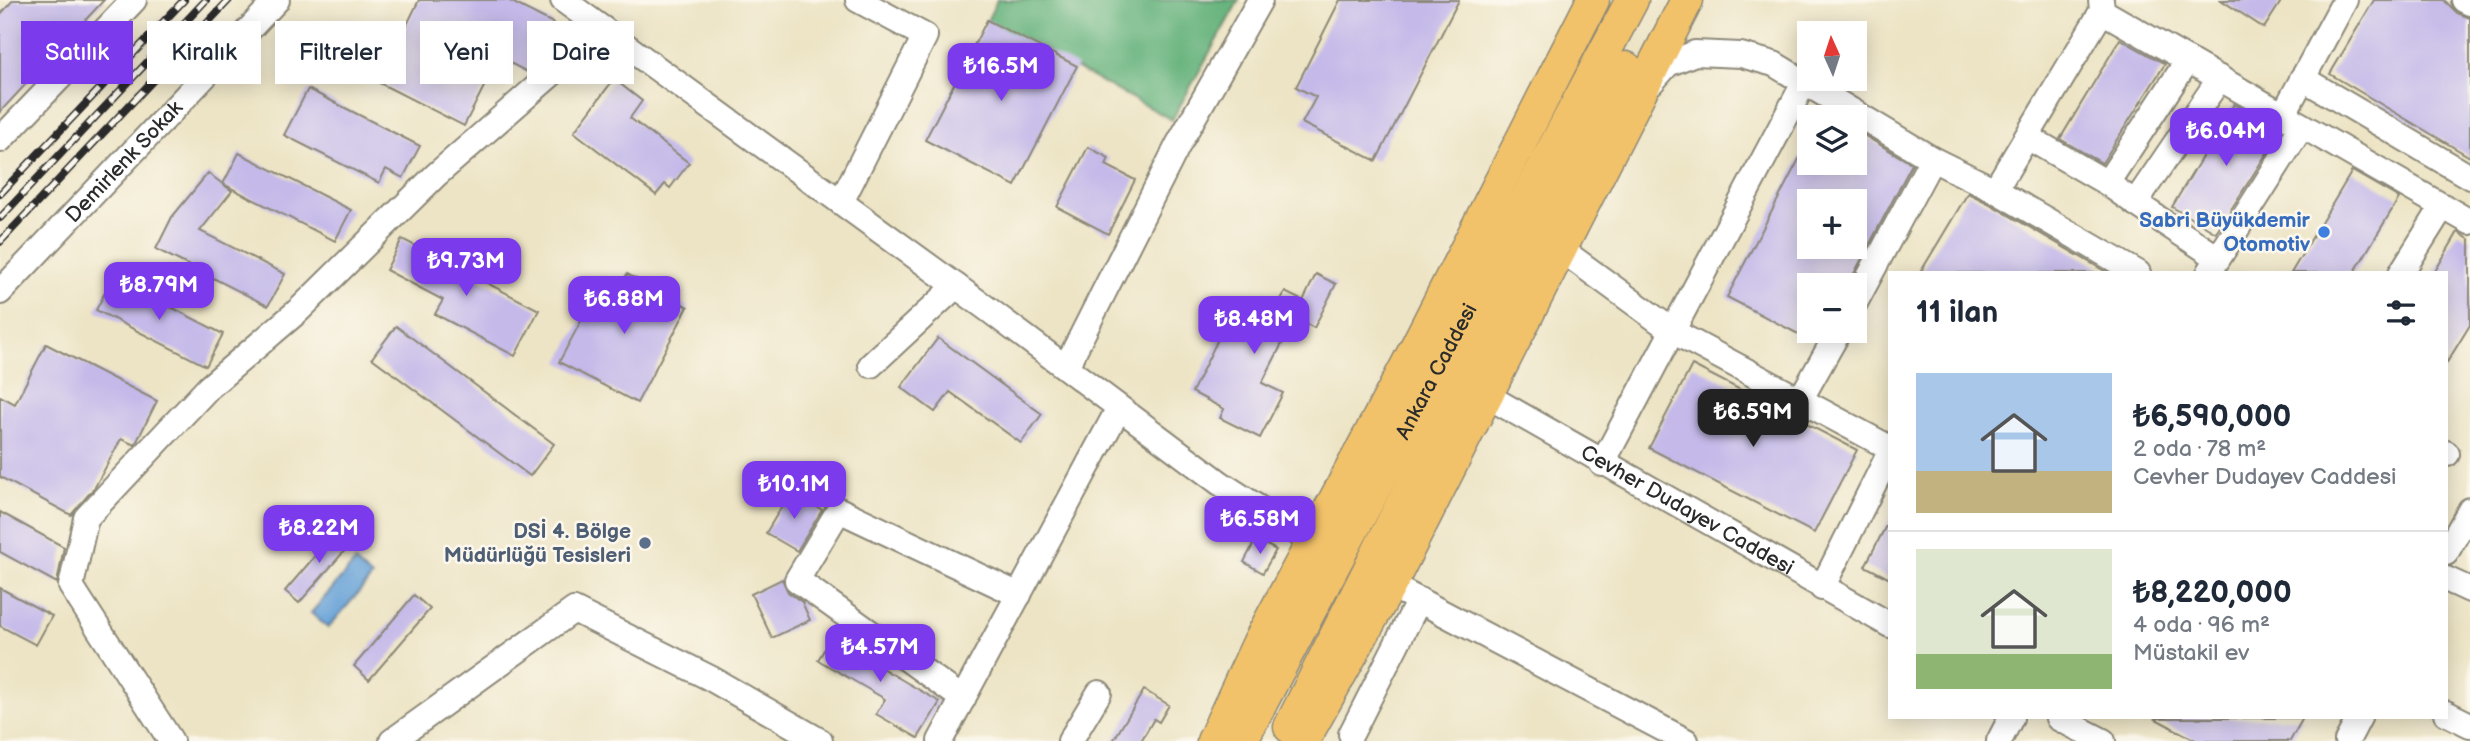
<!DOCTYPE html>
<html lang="tr">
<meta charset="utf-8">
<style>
:root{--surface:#fff;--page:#f2f2f3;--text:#1f2937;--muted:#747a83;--line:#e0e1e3;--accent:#7c3aed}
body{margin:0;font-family:"Balsamiq Sans",sans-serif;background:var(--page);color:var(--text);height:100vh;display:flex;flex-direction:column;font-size:26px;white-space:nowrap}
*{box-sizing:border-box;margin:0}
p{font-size:23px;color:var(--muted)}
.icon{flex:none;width:38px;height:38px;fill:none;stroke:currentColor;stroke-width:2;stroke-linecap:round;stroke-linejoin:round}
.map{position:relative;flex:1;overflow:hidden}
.sheet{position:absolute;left:1888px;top:271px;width:560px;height:448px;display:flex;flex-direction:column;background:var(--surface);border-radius:0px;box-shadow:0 4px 18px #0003}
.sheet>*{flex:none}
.banner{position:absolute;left:21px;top:21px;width:665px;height:63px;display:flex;gap:14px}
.needle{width:46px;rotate:357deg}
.buttons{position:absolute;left:1797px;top:21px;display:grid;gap:14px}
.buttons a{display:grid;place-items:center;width:70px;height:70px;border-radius:0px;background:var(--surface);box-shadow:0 4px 18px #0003;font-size:35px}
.price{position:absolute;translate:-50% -60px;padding:0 16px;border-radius:14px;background:var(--accent);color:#fff;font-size:23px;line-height:46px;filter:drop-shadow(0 2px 4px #0008)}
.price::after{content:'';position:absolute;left:50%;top:42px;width:21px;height:16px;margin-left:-10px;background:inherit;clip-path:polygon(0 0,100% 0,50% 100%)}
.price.selected{background:#222;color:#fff}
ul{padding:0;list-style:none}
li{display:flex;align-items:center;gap:21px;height:175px;padding:0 28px}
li+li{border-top:2px solid var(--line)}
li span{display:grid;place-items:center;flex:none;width:196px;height:140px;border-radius:0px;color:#555}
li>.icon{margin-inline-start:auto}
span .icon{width:84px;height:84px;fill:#fffc;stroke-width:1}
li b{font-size:30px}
h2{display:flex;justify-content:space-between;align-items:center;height:84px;padding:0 28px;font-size:30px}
.tag{padding:0 24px;border-radius:0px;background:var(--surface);box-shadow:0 4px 18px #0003;font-size:24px;line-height:63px}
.tag.selected{background:var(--accent);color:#fff}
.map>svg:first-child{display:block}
</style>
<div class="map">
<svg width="2470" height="741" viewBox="0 0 2470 741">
<rect width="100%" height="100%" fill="#fbf7ec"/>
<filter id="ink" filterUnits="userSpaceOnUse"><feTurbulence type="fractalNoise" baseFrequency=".0143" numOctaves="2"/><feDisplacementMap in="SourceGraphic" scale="14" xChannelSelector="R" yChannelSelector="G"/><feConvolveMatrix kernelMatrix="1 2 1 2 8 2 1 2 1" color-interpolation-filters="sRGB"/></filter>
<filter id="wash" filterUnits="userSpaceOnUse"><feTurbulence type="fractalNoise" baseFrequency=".00686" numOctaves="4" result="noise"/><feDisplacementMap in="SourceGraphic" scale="28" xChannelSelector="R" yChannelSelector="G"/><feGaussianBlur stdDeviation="1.57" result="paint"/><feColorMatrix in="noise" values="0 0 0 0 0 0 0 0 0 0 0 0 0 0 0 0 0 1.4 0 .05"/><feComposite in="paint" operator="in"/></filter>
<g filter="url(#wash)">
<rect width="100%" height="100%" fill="#ede4c5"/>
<polygon fill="#65b27c" stroke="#486e54" stroke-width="2" points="997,0 1239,0 1172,120 987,21"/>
<polygon fill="#67a2d7" stroke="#496681" stroke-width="2" points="355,562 372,577 328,628 311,613"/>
<g id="blocks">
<g fill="#c4b9e9" fill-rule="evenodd">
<polygon points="13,0 104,0 0,112 0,15"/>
<polygon points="419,0 508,0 553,23 527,72 499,57 464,126 354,70 377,25 401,37"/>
<polygon points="1340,0 1459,0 1376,161 1302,123 1316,97 1296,87"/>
<polygon points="2221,0 2282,0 2264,28"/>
<polygon points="2374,0 2444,0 2457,13 2470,18 2470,157 2330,74"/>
<polygon points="987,20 1077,66 1015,186 925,140"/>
<polygon points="2120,39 2165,64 2102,163 2060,139"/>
<polygon points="614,79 642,101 630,118 689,163 670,188 665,184 656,195 574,132"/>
<polygon points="308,89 420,146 403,178 386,169 379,183 284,135"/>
<polygon points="2234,104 2281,131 2216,233 2172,207"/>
<path d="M1855 130 1912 164 1848 285H1810V340L1727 297 1810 138V163H1855ZM1810 201H1855V247H1810Z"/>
<polygon points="1088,147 1109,158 1106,165 1135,180 1108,234 1057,207"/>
<polygon points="239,153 351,210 335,241 223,184"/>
<polygon points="2352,171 2399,198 2354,273 2291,273"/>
<polygon points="208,173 232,191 200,231 285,274 268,306 156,249 172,217"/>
<polygon points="1968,193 1988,203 2108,273 1920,273"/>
<polygon points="2458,232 2470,240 2470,325 2446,364 2446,273 2434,273"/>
<polygon points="402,239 539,310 515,356 435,314 443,300 386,270"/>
<polygon points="627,274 688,307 637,403 559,362 602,282 619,290"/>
<polygon points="1316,274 1336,284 1314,328 1295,318 1262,383 1283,393 1260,438 1220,418 1224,409 1192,392 1222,331 1216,328 1231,298 1271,318 1285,292 1303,301"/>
<polygon points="113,277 223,334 206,366 96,310"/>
<polygon points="396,326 554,444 530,476 372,358"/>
<polygon points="938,338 1042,414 1021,443 950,392 935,412 901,387"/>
<polygon points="46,344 157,401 135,445 121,439 95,487 71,515 0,477 0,396 15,404"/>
<polygon points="1692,365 1857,450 1814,533 1649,448"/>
<polygon points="791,491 822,510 797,551 766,533"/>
<polygon points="0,512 64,547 57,583 0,552"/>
<polygon points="1890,518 1890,579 1865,566"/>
<polygon points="339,528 354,540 299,603 285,591"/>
<polygon points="1256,539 1276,550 1263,573 1244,562"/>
<polygon points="782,579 788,592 802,602 810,620 772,638 751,594"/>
<polygon points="0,588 52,616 36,645 0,626"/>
<polygon points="414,595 430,609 369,680 354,666"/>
<polygon points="838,627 877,656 873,663 940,702 918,738 876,714 885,699 818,660"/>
<polygon points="1144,690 1169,705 1159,722 1154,719 1141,741 1113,741"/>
<polygon points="2154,718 2303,718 2290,741 2197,741"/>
</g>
</g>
</g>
<g filter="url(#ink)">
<use href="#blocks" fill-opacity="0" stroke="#8c8878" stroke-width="2"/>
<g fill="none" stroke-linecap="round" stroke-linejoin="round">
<defs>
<g id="minor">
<polyline points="563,0 989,310 1220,483 1313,543"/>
<polyline points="2464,0 2470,3"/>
<polyline points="2102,11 2470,222"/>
<polyline points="2302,78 2470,177"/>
<polyline points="1651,83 1668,64 1695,53 1741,55 1774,64 1932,159 1995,190 2138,273"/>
<polyline points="2283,115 2345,0"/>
<polyline points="2029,138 2107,183"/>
<polyline points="0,140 134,0"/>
<polyline points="1995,190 2102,11 2101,0"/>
<polyline points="841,202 925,36 858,0"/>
<polyline points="2135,203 2107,183 2188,60"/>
<polyline points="1559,248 1674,332 1890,448"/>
<polyline points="2218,258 2135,203 2220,78"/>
<polyline points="2209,273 2302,126"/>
<polyline points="2401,273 2443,206"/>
<path id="s1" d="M0 292 277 0"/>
<polyline points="1855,303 1932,159"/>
<polyline points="871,365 956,286"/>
<polyline points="1066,367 1178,145 1260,0"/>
<path id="s2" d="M1484 394 1890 625"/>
<polyline points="1800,400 1839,331"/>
<polyline points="2446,453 2447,454"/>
<polyline points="1602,464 1804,83"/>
<polyline points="2446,553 2470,510"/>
<polyline points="2446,579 2470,590"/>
<polyline points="1390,585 1686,741"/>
<polyline points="1822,588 1890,452"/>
<polyline points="963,699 797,580 839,510 1019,595"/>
<polyline points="2446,713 2470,725"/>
<polyline points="2058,718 2103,741"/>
<polyline points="1351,734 1419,600"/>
<polyline points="171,741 71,586 86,518 209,387 299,310 436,175 603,29"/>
<polyline points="392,741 574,610 710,678 820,741"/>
<polyline points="940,741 1119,408"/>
<polyline points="1070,741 1099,693"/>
<polyline points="1999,741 2011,718"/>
<polyline points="2347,741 2359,718"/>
</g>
<g id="major">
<polyline points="1290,727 1540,230 1626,68"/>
<polyline points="1213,741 1259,642 1407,365 1593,0"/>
<path id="s3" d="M1241 741 1632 0"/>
<polyline points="1303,741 1390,585 1687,0"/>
</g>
</defs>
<use href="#minor" stroke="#8c8878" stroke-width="28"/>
<use href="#major" stroke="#8c8878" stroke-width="35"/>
<use href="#minor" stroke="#fff" stroke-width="24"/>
<use href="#major" stroke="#f2c26a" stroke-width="32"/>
<defs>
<g id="rail">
<polyline points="0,194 184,0"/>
<polyline points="0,218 206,0"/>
<polyline points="0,242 229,0"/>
</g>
</defs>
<use href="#rail" stroke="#2b2b2b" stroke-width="8"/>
<use href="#rail" stroke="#fbf7ec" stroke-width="5" stroke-dasharray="16" stroke-linecap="butt"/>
</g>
</g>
<circle fill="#3f7fe0" stroke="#fbf7ec" stroke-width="2.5" cx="2324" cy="232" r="7"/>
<circle fill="#5c6f8a" stroke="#fbf7ec" stroke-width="2.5" cx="645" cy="543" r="7"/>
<g text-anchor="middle" stroke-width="5" stroke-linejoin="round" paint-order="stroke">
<g font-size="21" fill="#2b2b2b" stroke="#fbf7ec">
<text dy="7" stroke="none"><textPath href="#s1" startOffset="180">Demirlenk Sokak</textPath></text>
<text dy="7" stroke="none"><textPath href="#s3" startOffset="418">Ankara Caddesi</textPath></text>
<text dy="7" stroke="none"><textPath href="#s2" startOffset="234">Cevher Dudayev Caddesi</textPath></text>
</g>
<g font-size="21" font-weight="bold" fill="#366cbe" stroke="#fbf7ec" text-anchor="end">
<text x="2310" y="227">Sabri Büyükdemir<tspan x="2310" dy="24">Otomotiv</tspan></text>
</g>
<g font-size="21" font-weight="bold" fill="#4e5e75" stroke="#fbf7ec" text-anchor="end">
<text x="631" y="538">DSİ 4. Bölge<tspan x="631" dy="24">Müdürlüğü Tesisleri</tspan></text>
</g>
</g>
</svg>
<div class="buttons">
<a><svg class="needle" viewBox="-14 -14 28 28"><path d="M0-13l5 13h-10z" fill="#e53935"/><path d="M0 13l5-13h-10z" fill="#747a83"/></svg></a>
<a><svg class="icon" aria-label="layers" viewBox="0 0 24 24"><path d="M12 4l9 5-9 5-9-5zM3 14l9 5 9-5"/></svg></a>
<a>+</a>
<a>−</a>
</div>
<b class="price" style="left:1001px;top:103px">₺16.5M</b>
<b class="price" style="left:2226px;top:168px">₺6.04M</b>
<b class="price" style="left:466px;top:298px">₺9.73M</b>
<b class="price" style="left:159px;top:322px">₺8.79M</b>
<b class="price" style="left:624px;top:336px">₺6.88M</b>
<b class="price" style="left:1254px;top:356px">₺8.48M</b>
<b class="price selected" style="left:1753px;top:449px">₺6.59M</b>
<b class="price" style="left:794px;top:521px">₺10.1M</b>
<b class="price" style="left:1260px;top:556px">₺6.58M</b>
<b class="price" style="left:319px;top:565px">₺8.22M</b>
<b class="price" style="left:880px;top:684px">₺4.57M</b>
<div class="banner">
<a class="tag selected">Satılık</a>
<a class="tag">Kiralık</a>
<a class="tag">Filtreler</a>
<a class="tag">Yeni</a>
<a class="tag">Daire</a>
</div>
<section class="sheet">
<h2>11 ilan<svg class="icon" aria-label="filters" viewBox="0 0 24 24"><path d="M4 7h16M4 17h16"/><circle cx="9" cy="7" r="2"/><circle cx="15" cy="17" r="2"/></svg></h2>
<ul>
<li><span style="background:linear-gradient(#a9c7e8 70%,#c2b280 0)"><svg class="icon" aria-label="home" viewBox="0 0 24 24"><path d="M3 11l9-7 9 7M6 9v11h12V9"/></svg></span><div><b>₺6,590,000</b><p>2 oda · 78 m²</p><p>Cevher Dudayev Caddesi</p></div></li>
<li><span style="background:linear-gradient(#dfe7d0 75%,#8fb573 0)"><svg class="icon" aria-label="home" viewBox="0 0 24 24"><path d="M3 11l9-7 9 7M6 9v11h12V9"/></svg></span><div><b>₺8,220,000</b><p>4 oda · 96 m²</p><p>Müstakil ev</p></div></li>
</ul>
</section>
</div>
